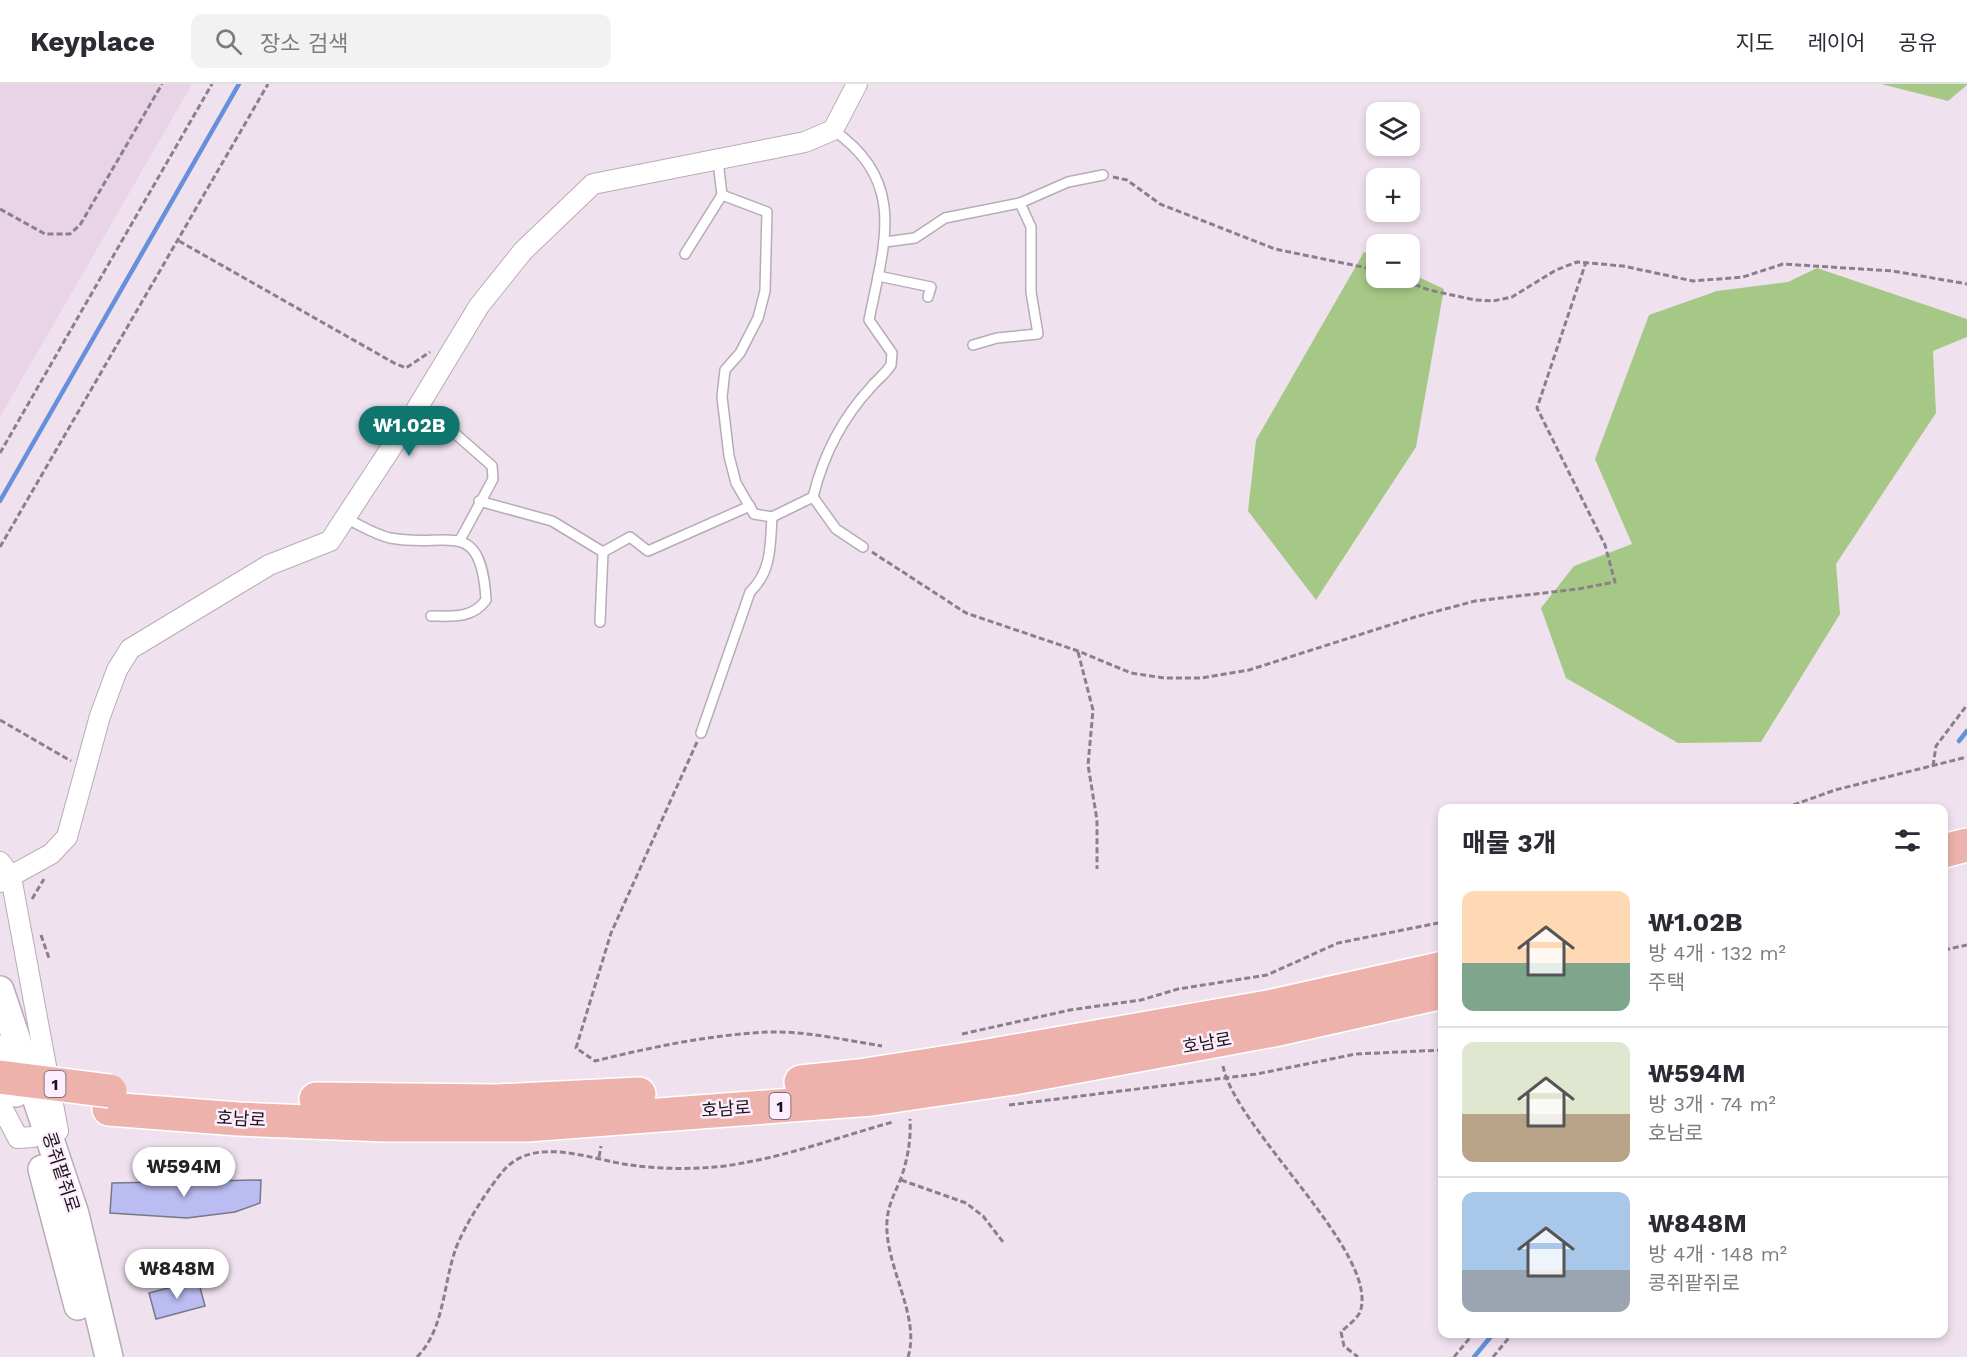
<!DOCTYPE html>
<html lang="ko">
<meta charset="utf-8">
<style>
:root{--surface:#fff;--page:#f2f2f3;--text:#2b2b33;--muted:#7c7c81;--line:#e1e1e2;--accent:#0f766e}
body{margin:0;font-family:"Work Sans","Noto Sans KR",sans-serif;background:var(--page);color:var(--text);height:100vh;display:flex;flex-direction:column;font-size:22px;white-space:nowrap}
*{box-sizing:border-box;margin:0}
p{font-size:20px;color:var(--muted)}
.icon{flex:none;width:33px;height:33px;fill:none;stroke:currentColor;stroke-width:2;stroke-linecap:round;stroke-linejoin:round}
.map{position:relative;flex:1;overflow:hidden}
.side{position:absolute;left:1438px;top:720px;width:510px;height:534px;display:flex;flex-direction:column;background:var(--surface);border-radius:12px;box-shadow:0 3px 9px #0003}
.side>*{flex:none}
.fabs{position:absolute;left:1366px;top:18px;display:grid;gap:12px}
.fabs a{display:grid;place-items:center;width:54px;height:54px;border-radius:12px;background:var(--surface);box-shadow:0 3px 9px #0003;font-size:30px}
.price{position:absolute;translate:-50% -51px;padding:0 14px;border-radius:21px;background:#fff;color:#222;font-size:20px;line-height:39px;filter:drop-shadow(0 2px 3px #0008)}
.price::after{content:'';position:absolute;left:50%;top:36px;width:18px;height:14px;margin-left:-9px;background:inherit;clip-path:polygon(0 0,100% 0,50% 100%)}
.price.active{background:var(--accent);color:#fff}
ul{padding:0;list-style:none}
li{display:flex;align-items:center;gap:18px;height:150px;padding:0 24px}
li+li{border-top:2px solid var(--line)}
li span{display:grid;place-items:center;flex:none;width:168px;height:120px;border-radius:12px;color:#555}
li>.icon{margin-inline-start:auto}
span .icon{width:72px;height:72px;fill:#fffc;stroke-width:1}
li b{font-size:26px}
h2{display:flex;justify-content:space-between;align-items:center;height:72px;padding:0 24px;font-size:26px}
header{display:flex;align-items:center;gap:36px;box-sizing:border-box;height:84px;padding:0 30px;background:var(--surface);border-bottom:2px solid var(--line)}
header strong{font-size:28px}
nav{display:flex;gap:33px;margin-inline-start:auto;font-size:21px}
.search{width:420px;height:54px;background:var(--page);display:flex;align-items:center;gap:15px;box-sizing:border-box;padding:0 21px;border-radius:12px;color:var(--muted);font-size:22px}
.map>svg:first-child{display:block}
</style>
<header>
<strong>Keyplace</strong>
<div class="search"><svg class="icon" aria-label="search" viewBox="0 0 24 24"><circle cx="10" cy="10" r="6"/><path d="M15 15l6 6"/></svg>장소 검색</div>
<nav><a>지도</a><a>레이어</a><a>공유</a></nav>
</header>
<div class="map">
<svg width="1967" height="1273" viewBox="0 0 1967 1273">
<rect width="100%" height="100%" fill="#f0e1ef"/>
<polygon fill="#e8d3e7" points="0,0 192,0 0,333"/>
<g fill="#a6c887">
<polygon points="1881,0 1967,0 1967,1 1948,17"/>
<polygon points="1364,168 1377,174 1377,194 1410,194 1410,189 1444,205 1416,363 1316,516 1248,427 1256,356"/>
<polygon points="1817,184 1967,235 1967,253 1933,267 1936,329 1836,480 1840,530 1761,658 1678,659 1566,594 1541,524 1574,482 1632,460 1595,375 1649,231 1717,207 1788,198"/>
</g>
<g fill="none" stroke-linecap="round" stroke-linejoin="round">
<g stroke="#668fdc" stroke-width="4.5">
<polyline points="0,417 239,0"/>
<polyline points="1959,657 1967,647"/>
<polyline points="1474,1273 1493,1250"/>
</g>
</g>
<g fill="#bbbcf1" stroke="#777888" stroke-width="1.5">
<polygon points="261,1096 260,1119 235,1128 187,1134 110,1129 112,1099"/>
<polygon points="198,1196 205,1222 156,1235 149,1209"/>
</g>
<g fill="none" stroke-linecap="round" stroke-linejoin="round">
<defs>
<g id="lane">
<polyline points="718,77 722,111 767,128 765,207 758,234 740,269 725,286 722,313 729,372 736,399 754,430 772,433 813,413 836,445 863,463"/>
<polyline points="1020,119 1068,98 1103,91"/>
<polyline points="885,158 915,154 945,134 1020,119 1031,143 1031,208 1038,250 997,254 973,261"/>
<polyline points="685,170 722,111"/>
<polyline points="878,192 931,203 928,213"/>
<polyline points="416,326 442,338 492,382 493,395 460,456"/>
<path d="M813 413C823 372 843 333 872 302 878 295 886 289 891 281L892 269 869 236C884 160 908 97 833 46"/>
<polyline points="479,417 552,437 603,468 630,453 648,467 750,422"/>
<path d="M347 435C360 441 376 451 390 454 448 465 481 431 486 516 472 535 453 532 431 532"/>
<polyline points="600,538 603,468"/>
<path d="M701 649 750 508C772 487 770 462 772 433"/>
</g>
<g id="street">
<polyline points="0,778 11,793 58,1047 56,1048"/>
<polyline points="0,798 51,770 67,753 100,632 117,586 130,565 269,481 330,457 416,326 479,222 523,167 593,100 805,58 833,46 857,0"/>
<polyline points="0,1020 18,1054 33,1053"/>
</g>
<g id="secondary">
<polyline points="0,906 75,1130 109,1273"/>
<polyline points="0,965 16,1009"/>
<polyline points="42,1085 78,1222"/>
</g>
<g id="highway">
<polyline points="1944,767 1967,761"/>
<polyline points="801,998 859,992 987,972 1268,923 1443,884"/>
<polyline points="316,1015 496,1017 639,1010"/>
<polyline points="109,1025 238,1035 385,1041 527,1041 872,1015 1014,994 1279,945 1443,908"/>
</g>
</defs>
<use href="#lane" stroke="#b8abb8" stroke-width="12"/>
<use href="#street" stroke="#b8abb8" stroke-width="22"/>
<use href="#secondary" stroke="#b8abb8" stroke-width="30"/>
<use href="#highway" stroke="#fff" stroke-width="36"/>
<g stroke="#8b808a" stroke-width="3" stroke-dasharray="6 3" stroke-linecap="butt">
<polyline points="1113,93 1127,96 1160,120 1275,165 1377,186"/>
<polyline points="0,125 45,150 70,150 80,141 162,0"/>
<polyline points="179,157 394,279 406,284 430,268"/>
<polyline points="1398,194 1429,206 1475,216 1493,217 1512,213 1556,186 1577,178 1623,182 1693,197 1743,193 1783,180 1893,187 1967,200"/>
<polyline points="0,369 212,0"/>
<polyline points="0,463 268,0"/>
<polyline points="872,468 966,529 1078,567 1131,589 1164,594 1201,594 1249,586 1415,533 1475,517 1578,505 1615,498 1605,461 1537,324 1586,178"/>
<polyline points="1078,568 1093,626 1088,681 1097,736 1097,785"/>
<polyline points="0,636 71,677"/>
<path d="M697 658 611 849 576 964 595 977C652 963 709 951 768 948 806 947 845 956 882 962"/>
<polyline points="1933,682 1936,662 1967,621"/>
<polyline points="1785,724 1835,706 1967,673"/>
<polyline points="32,815 44,795"/>
<polyline points="41,851 49,874"/>
<polyline points="1944,866 1967,861"/>
<polyline points="962,950 1070,926 1141,916 1178,905 1267,891 1338,859 1443,838"/>
<path d="M1223 982C1235 1045 1381 1170 1360 1228 1357 1235 1347 1242 1341 1248L1344 1262 1358 1273"/>
<polyline points="1009,1021 1257,990 1356,970 1443,966"/>
<polyline points="599,1073 601,1062"/>
<polyline points="901,1096 966,1119 983,1132 1003,1158"/>
<path d="M417 1273C444 1246 443 1202 455 1167 462 1145 489 1103 504 1086 535 1051 592 1076 630 1081 667 1086 711 1086 748 1078 797 1069 845 1051 893 1038"/>
<path d="M908 1273C921 1232 884 1181 887 1137 888 1121 895 1109 901 1094 908 1074 911 1056 910 1035"/>
<polyline points="1454,1273 1473,1250"/>
<polyline points="1493,1273 1512,1250"/>
</g>
<use href="#lane" stroke="#fff" stroke-width="9"/>
<use href="#street" stroke="#fff" stroke-width="20"/>
<use href="#secondary" stroke="#fff" stroke-width="27"/>
<use href="#highway" stroke="#edb2ac" stroke-width="33"/>
<defs>
<polyline id="highway-bridge" points="0,993 110,1007"/>
</defs>
<use href="#highway-bridge" stroke="#fff" stroke-width="36" stroke-linecap="butt"/>
<use href="#highway-bridge" stroke="#edb2ac" stroke-width="33"/>
</g>
<g text-anchor="middle" stroke-width="5" stroke-linejoin="round" paint-order="stroke">
<g fill="#fdeefd" stroke="#5d555d" stroke-width="1.5">
<rect x="44.5" y="987" width="21" height="26" rx="4.5"/>
<rect x="769.5" y="1009" width="21" height="26" rx="4.5"/>
</g>
<g font-size="16" font-weight="bold" fill="#191419">
<text x="55" y="1006">1</text>
<text x="780" y="1028">1</text>
</g>
<g font-size="18" fill="#191419" stroke="#fdeefd">
<text transform="translate(1207 959) rotate(-10)" y="6">호남로</text>
<text transform="translate(726 1025) rotate(-4)" y="6">호남로</text>
<text transform="translate(241 1035) rotate(3)" y="6">호남로</text>
<text transform="translate(61 1088) rotate(72)" y="6">콩쥐팥쥐로</text>
</g>
</g>
</svg>
<div class="fabs">
<a><svg class="icon" aria-label="layers" viewBox="0 0 24 24"><path d="M12 4l9 5-9 5-9-5zM3 14l9 5 9-5"/></svg></a>
<a>+</a>
<a>−</a>
</div>
<b class="price active" style="left:409px;top:373px">₩1.02B</b>
<b class="price" style="left:184px;top:1114px">₩594M</b>
<b class="price" style="left:177px;top:1216px">₩848M</b>
<section class="side">
<h2>매물 3개<svg class="icon" aria-label="filters" viewBox="0 0 24 24"><path d="M4 7h16M4 17h16"/><circle cx="9" cy="7" r="2"/><circle cx="15" cy="17" r="2"/></svg></h2>
<ul>
<li><span style="background:linear-gradient(#ffd9b3 60%,#7fa58c 0)"><svg class="icon" aria-label="home" viewBox="0 0 24 24"><path d="M3 11l9-7 9 7M6 9v11h12V9"/></svg></span><div><b>₩1.02B</b><p>방 4개 · 132 m²</p><p>주택</p></div></li>
<li><span style="background:linear-gradient(#dfe7d0 60%,#b9a48a 0)"><svg class="icon" aria-label="home" viewBox="0 0 24 24"><path d="M3 11l9-7 9 7M6 9v11h12V9"/></svg></span><div><b>₩594M</b><p>방 3개 · 74 m²</p><p>호남로</p></div></li>
<li><span style="background:linear-gradient(#a9c7e8 65%,#9aa5b1 0)"><svg class="icon" aria-label="home" viewBox="0 0 24 24"><path d="M3 11l9-7 9 7M6 9v11h12V9"/></svg></span><div><b>₩848M</b><p>방 4개 · 148 m²</p><p>콩쥐팥쥐로</p></div></li>
</ul>
</section>
</div>
